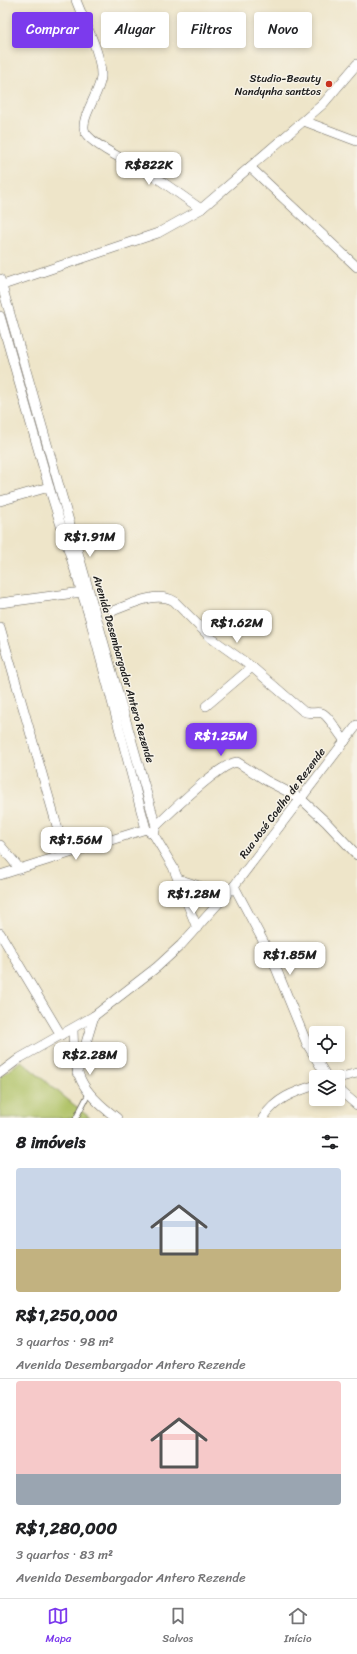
<!DOCTYPE html>
<html lang="pt">
<meta charset="utf-8">
<style>
:root{--surface:#fff;--page:#f6f6f6;--text:#202124;--muted:#757577;--line:#e0e0e0;--accent:#7c3aed}
body{margin:0;font-family:Sriracha,sans-serif;background:var(--page);color:var(--text);height:100vh;display:flex;flex-direction:column;font-size:15px;white-space:nowrap}
*{box-sizing:border-box;margin:0}
p{font-size:13px;color:var(--muted)}
.icon{flex:none;width:22px;height:22px;fill:none;stroke:currentColor;stroke-width:2;stroke-linecap:round;stroke-linejoin:round}
.map{position:relative;height:1118px;overflow:hidden}
.details{display:flex;flex-direction:column;background:var(--surface);flex:1}
.details>*{flex:none}
.top-card{position:absolute;left:12px;top:12px;width:333px;height:36px;display:flex;gap:8px}
.controls{position:absolute;left:309px;top:1026px;display:grid;gap:8px}
.controls a{display:grid;place-items:center;width:36px;height:36px;border-radius:4px;background:var(--surface);box-shadow:0 2px 6px #0003;font-size:20px}
.price{position:absolute;translate:-50% -34px;padding:0 9px;border-radius:8px;background:#fff;color:#222;font-size:13px;line-height:26px;filter:drop-shadow(0 1px 2px #0008)}
.price::after{content:'';position:absolute;left:50%;top:24px;width:12px;height:9px;margin-left:-6px;background:inherit;clip-path:polygon(0 0,100% 0,50% 100%)}
.price.on{background:var(--accent);color:#fff}
ul{padding:0;list-style:none}
li{display:grid;align-content:center;gap:8px;height:212px;padding:0 16px}
li+li{border-top:1px solid var(--line)}
li span{display:grid;place-items:center;height:124px;border-radius:4px;color:#555}
li>.icon{margin-inline-start:auto}
span .icon{width:72px;height:72px;fill:#fffc;stroke-width:1}
li b{font-size:17px}
h2{display:flex;justify-content:space-between;align-items:center;height:48px;padding:0 16px;font-size:17px}
.chip{padding:0 14px;border-radius:4px;background:var(--surface);box-shadow:0 2px 6px #0003;font-size:14px;line-height:36px}
.chip.on{background:var(--accent);color:#fff}
.tab-bar{display:flex;justify-content:space-around;align-items:center;height:56px;border-top:1px solid var(--line);background:var(--surface);font-size:11px;color:var(--muted)}
.tab-bar a{display:grid;justify-items:center;gap:2px}
.tab-bar .on{color:var(--accent)}
.map>svg:first-child{display:block}
</style>
<div class="map">
<svg width="357" height="1118" viewBox="0 0 357 1118">
<rect width="100%" height="100%" fill="#f7f3e8"/>
<filter id="ink" filterUnits="userSpaceOnUse"><feTurbulence type="fractalNoise" baseFrequency=".025" numOctaves="2"/><feDisplacementMap in="SourceGraphic" scale="8" xChannelSelector="R" yChannelSelector="G"/><feConvolveMatrix kernelMatrix="1 2 1 2 8 2 1 2 1" color-interpolation-filters="sRGB"/></filter>
<filter id="wash" filterUnits="userSpaceOnUse"><feTurbulence type="fractalNoise" baseFrequency=".012" numOctaves="4" result="noise"/><feDisplacementMap in="SourceGraphic" scale="16" xChannelSelector="R" yChannelSelector="G"/><feGaussianBlur stdDeviation="0.9" result="paint"/><feColorMatrix in="noise" values="0 0 0 0 0 0 0 0 0 0 0 0 0 0 0 0 0 1.4 0 .05"/><feComposite in="paint" operator="in"/></filter>
<g filter="url(#wash)">
<rect width="100%" height="100%" fill="#eee5c9"/>
<polygon fill="#b0c367" stroke="#667042" points="21,1061 90,1118 0,1118 0,1077"/>
</g>
<g filter="url(#ink)">
<g fill="none" stroke-linecap="round" stroke-linejoin="round">
<defs>
<polyline id="lane" points="76,1118 89,1093"/>
<g id="street">
<path d="M76 0C84 22 102 54 101 77 100 93 79 119 85 132 92 146 139 167 154 176 170 187 185 198 201 209"/>
<polyline points="304,121 357,141"/>
<polyline points="250,167 357,267"/>
<polyline points="0,279 156,826 154,835"/>
<polyline points="0,286 158,233 201,209 323,104 357,64"/>
<polyline points="0,316 49,487 90,619 146,829 154,835 173,867 197,928"/>
<polyline points="0,501 49,487"/>
<polyline points="0,603 82,592"/>
<path d="M113 611C131 604 156 591 174 601L211 638 252 667 303 711C310 715 315 711 322 713 328 715 339 734 345 741"/>
<polyline points="0,627 65,854"/>
<polyline points="206,706 252,667"/>
<path d="M156 826C171 812 219 764 237 762L267 781 300 798 326 822 357 855"/>
<polyline points="0,845 20,869"/>
<polyline points="0,875 146,829"/>
<polyline points="178,879 226,895"/>
<polyline points="234,886 271,956 307,1044 327,1077"/>
<polyline points="0,933 61,1035"/>
<path d="M73 1029C74 1075 79 1090 117 1118"/>
<polyline points="0,1073 20,1058 94,1016 157,967 181,945 234,886 357,725"/>
<polyline points="77,1073 94,1016"/>
<polyline points="338,1078 357,1073"/>
<polyline points="338,1089 357,1105"/>
<path d="M263 1118C276 1098 294 1092 316 1085"/>
</g>
</defs>
<use href="#lane" stroke="#666259" stroke-width="6"/>
<use href="#street" stroke="#666259" stroke-width="10"/>
<use href="#lane" stroke="#fff" stroke-width="4.5"/>
<use href="#street" stroke="#fff" stroke-width="9"/>
</g>
</g>
<circle fill="#c8321e" stroke="#f7f3e8" stroke-width="1.5" cx="329" cy="84" r="4"/>
<g text-anchor="middle" stroke-width="3" stroke-linejoin="round" paint-order="stroke">
<g font-size="11" fill="#1c1c1c" stroke="#f7f3e8" text-anchor="end">
<text x="321" y="82">Studio-Beauty<tspan x="321" dy="13">Nandynha santtos</tspan></text>
</g>
<g font-size="11" fill="#1c1c1c" stroke="#f7f3e8">
<text transform="translate(124 669) rotate(74)" y="4">Avenida Desembargador Antero Rezende</text>
<text transform="translate(282 803) rotate(-53)" y="4">Rua José Coelho de Rezende</text>
</g>
</g>
</svg>
<div class="controls">
<a><svg class="icon" aria-label="locate" viewBox="0 0 24 24"><circle cx="12" cy="12" r="6"/><path d="M12 2v4M12 18v4M2 12h4M18 12h4"/></svg></a>
<a><svg class="icon" aria-label="layers" viewBox="0 0 24 24"><path d="M12 4l9 5-9 5-9-5zM3 14l9 5 9-5"/></svg></a>
</div>
<b class="price" style="left:149px;top:186px">R$822K</b>
<b class="price" style="left:90px;top:558px">R$1.91M</b>
<b class="price" style="left:237px;top:644px">R$1.62M</b>
<b class="price on" style="left:221px;top:757px">R$1.25M</b>
<b class="price" style="left:76px;top:861px">R$1.56M</b>
<b class="price" style="left:194px;top:915px">R$1.28M</b>
<b class="price" style="left:290px;top:976px">R$1.85M</b>
<b class="price" style="left:90px;top:1076px">R$2.28M</b>
<div class="top-card">
<a class="chip on">Comprar</a>
<a class="chip">Alugar</a>
<a class="chip">Filtros</a>
<a class="chip">Novo</a>
</div>
</div>
<section class="details">
<h2>8 imóveis<svg class="icon" aria-label="filters" viewBox="0 0 24 24"><path d="M4 7h16M4 17h16"/><circle cx="9" cy="7" r="2"/><circle cx="15" cy="17" r="2"/></svg></h2>
<ul>
<li><span style="background:linear-gradient(#c9d6e8 65%,#c2b280 0)"><svg class="icon" aria-label="home" viewBox="0 0 24 24"><path d="M3 11l9-7 9 7M6 9v11h12V9"/></svg></span><div><b>R$1,250,000</b><p>3 quartos · 98 m²</p><p>Avenida Desembargador Antero Rezende</p></div></li>
<li><span style="background:linear-gradient(#f6c9c9 75%,#9aa5b1 0)"><svg class="icon" aria-label="home" viewBox="0 0 24 24"><path d="M3 11l9-7 9 7M6 9v11h12V9"/></svg></span><div><b>R$1,280,000</b><p>3 quartos · 83 m²</p><p>Avenida Desembargador Antero Rezende</p></div></li>
</ul>
</section>
<nav class="tab-bar">
<a class="on"><svg class="icon" aria-label="map" viewBox="0 0 24 24"><path d="M3 6l6-2 6 2 6-2v14l-6 2-6-2-6 2zM9 4v14M15 6v14"/></svg>Mapa</a>
<a><svg class="icon" aria-label="saved" viewBox="0 0 24 24"><path d="M7 4h10v16l-5-4-5 4z"/></svg>Salvos</a>
<a><svg class="icon" aria-label="home" viewBox="0 0 24 24"><path d="M3 11l9-7 9 7M6 9v11h12V9"/></svg>Início</a>
</nav>
